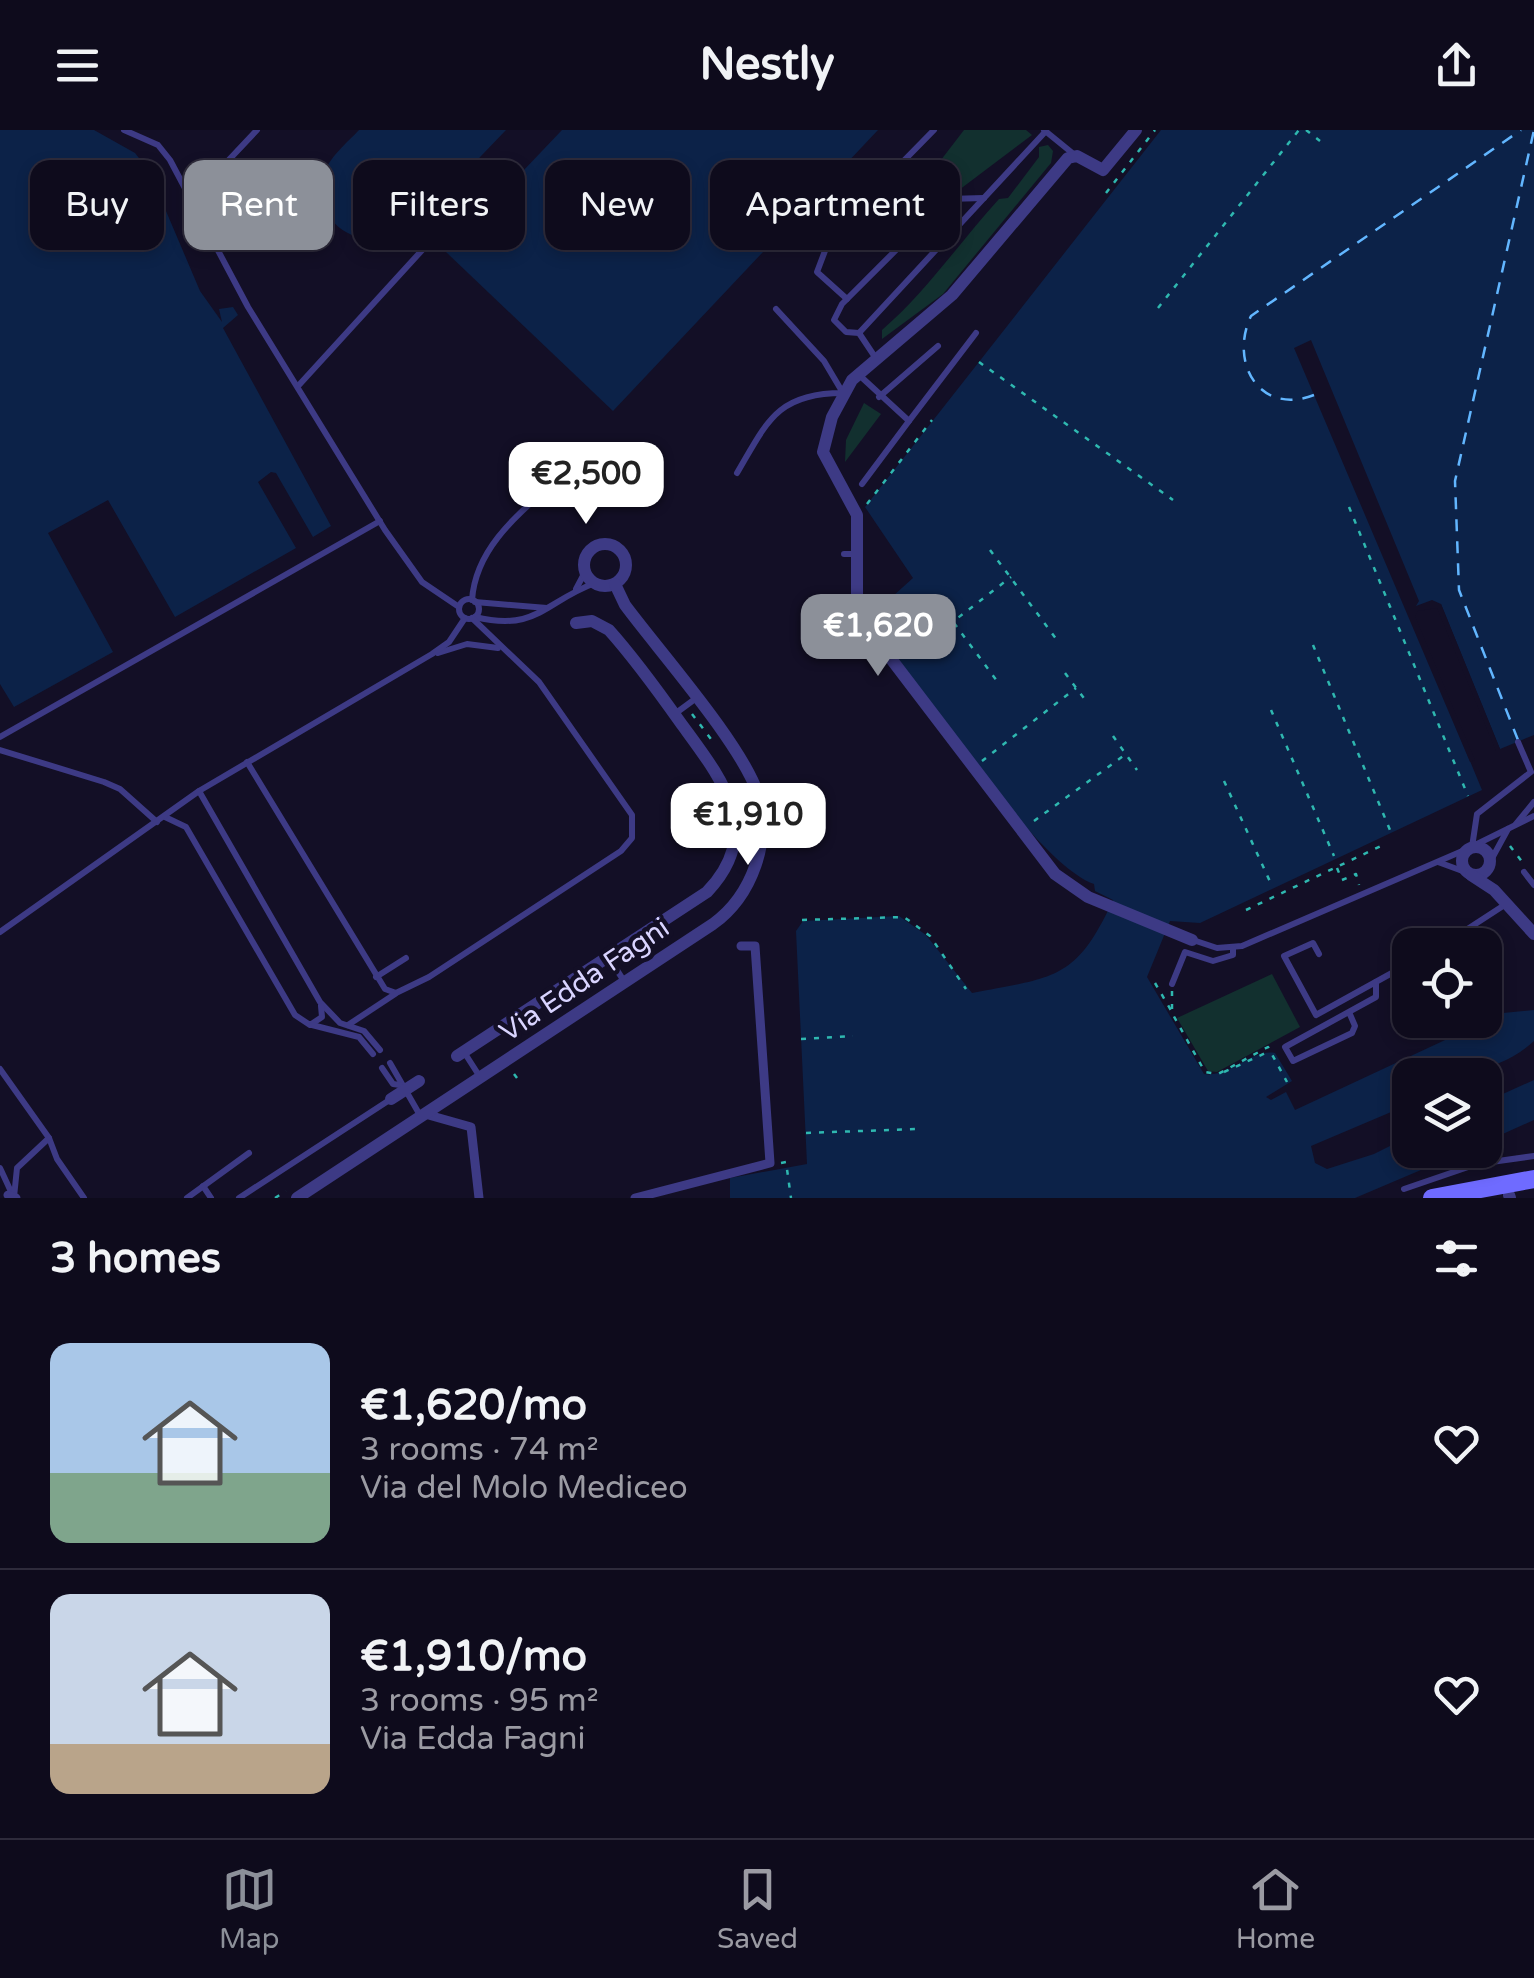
<!DOCTYPE html>
<meta charset="utf-8">
<style>
:root{--surface:#0e0b1c;--page:#1c1929;--text:#f1f3f6;--muted:#9b9ba3;--line:#2e2b3b;--accent:#8c9099}
body{margin:0;font-family:"Varela Round",sans-serif;background:var(--page);color:var(--text);height:100vh;display:flex;flex-direction:column;font-size:38px;white-space:nowrap}
*{box-sizing:border-box;margin:0}
p{font-size:32px;color:var(--muted)}
.icon{flex:none;width:55px;height:55px;fill:none;stroke:currentColor;stroke-width:2;stroke-linecap:round;stroke-linejoin:round}
.map{position:relative;height:1068px;overflow:hidden}
.details{display:flex;flex-direction:column;background:var(--surface);flex:1}
.details>*{flex:none}
.guide{position:absolute;left:30px;top:30px;width:1000px;height:90px;display:flex;gap:20px}
.buttons{position:absolute;left:1392px;top:798px;display:grid;gap:20px}
.buttons a{display:grid;place-items:center;width:110px;height:110px;border-radius:20px;background:var(--surface);box-shadow:0 5px 15px #0003,0 0 0 2px var(--line);font-size:50px}
.price{position:absolute;translate:-50% -85px;padding:0 22px;border-radius:20px;background:#fff;color:#222;font-size:32px;line-height:65px;filter:drop-shadow(0 2px 5px #0008)}
.price::after{content:'';position:absolute;left:50%;top:60px;width:30px;height:22px;margin-left:-15px;background:inherit;clip-path:polygon(0 0,100% 0,50% 100%)}
.price.active{background:var(--accent);color:#fff}
ul{padding:0;list-style:none}
li{display:flex;align-items:center;gap:30px;height:250px;padding:0 50px}
li+li{border-top:2px solid var(--line)}
li span{display:grid;place-items:center;flex:none;width:280px;height:200px;border-radius:20px;color:#555}
li>.icon{margin-inline-start:auto}
span .icon{width:120px;height:120px;fill:#fffc;stroke-width:1}
li b{font-size:42px}
h2{display:flex;justify-content:space-between;align-items:center;height:120px;padding:0 50px;font-size:42px}
.tag{padding:0 35px;border-radius:20px;background:var(--surface);box-shadow:0 5px 15px #0003,0 0 0 2px var(--line);font-size:35px;line-height:90px}
.tag.active{background:var(--accent);color:#fff}
header{display:flex;justify-content:space-between;align-items:center;height:130px;padding:0 50px;background:var(--surface);font-size:45px;font-weight:700}
.menu{display:flex;justify-content:space-around;align-items:center;height:140px;border-top:2px solid var(--line);background:var(--surface);font-size:28px;color:var(--muted)}
.menu a{display:grid;justify-items:center;gap:5px}
.menu .active{color:var(--accent)}
.map>svg:first-child{display:block}
</style>
<header><svg class="icon" aria-label="menu" viewBox="0 0 24 24"><path d="M4 6h16M4 12h16M4 18h16"/></svg>Nestly<svg class="icon" aria-label="share" viewBox="0 0 24 24"><path d="M12 15V3M7 8l5-5 5 5M5 13v7h14v-7"/></svg></header>
<div class="map">
<svg width="1534" height="1068" viewBox="0 0 1534 1068">
<rect width="100%" height="100%" fill="#130f26"/>
<g fill="#12302f">
<polygon points="964,0 1026,0 1032,5 959,60 918,77 911,69"/>
<path d="M1048 15 1053 21 1051 33 943 164 882 209V200C926 162 959 113 999 69L1008 68 1039 27V17Z"/>
<polygon points="864,273 881,284 845,332 846,310"/>
<polygon points="1272,844 1300,897 1217,942 1208,941 1177,888"/>
</g>
<g fill="#0c2248">
<polygon points="0,0 94,0 135,23 149,41 200,161 222,192 219,179 233,177 238,185 223,198 331,396 313,407 276,343 271,342 258,352 296,418 175,487 108,370 48,403 113,522 14,577 0,554"/>
<path d="M359 0H506L411 99C371 127 309 99 324 44 329 27 348 12 359 0Z"/>
<polygon points="562,0 878,0 613,281 446,122"/>
<path d="M1161 0H1534V605L1500 619 1441 474 1412 479 1410 486 1482 660 1200 793 1170 791 1147 847 1204 944C1231 948 1250 919 1275 923L1292 951 1266 967 1271 970 1286 962 1295 980 1503 883 1534 880V911C1500 943 1455 945 1410 945V974L1311 1016 1315 1033 1327 1039 1374 1024 1410 1006V1020H1468L1355 1068H730V1048L807 1034 796 801 803 791 899 786 926 805 972 863C1054 847 1076 851 1113 770L1095 761 1094 754C1035 733 919 555 876 498L873 484 913 448 865 377Z"/>
<polygon points="1534,950 1534,990 1485,1012 1485,972"/>
</g>
<polygon fill="#130f26" points="1311,210 1419,471 1416,476 1432,470 1441,474 1500,619 1496,621 1437,478 1418,481 1415,486 1475,630 1470,632 1294,218"/>
<g fill="none" stroke-linecap="round" stroke-linejoin="round">
<g stroke="#62b6ff" stroke-width="2.5" stroke-dasharray="12 10" stroke-linecap="butt">
<path d="M1314 265C1259 286 1229 232 1251 186L1521 0"/>
<polyline points="1518,610 1459,460 1455,351 1534,0"/>
</g>
<g stroke="#2fb8b0" stroke-width="2.5" stroke-dasharray="5 8" stroke-linecap="butt">
<polyline points="1306,0 1320,11"/>
<polyline points="1106,63 1155,0"/>
<polyline points="1158,178 1299,0"/>
<polyline points="979,232 1173,370"/>
<polyline points="867,374 932,290"/>
<polyline points="1349,377 1468,666"/>
<polyline points="990,420 1057,510"/>
<polyline points="954,493 1000,555"/>
<polyline points="1313,515 1390,700"/>
<polyline points="907,527 1011,447"/>
<polyline points="1065,543 1086,571"/>
<polyline points="1271,580 1334,726"/>
<polyline points="692,584 711,609"/>
<polyline points="1113,606 1137,640"/>
<polyline points="982,631 1076,558"/>
<polyline points="1224,651 1272,756"/>
<polyline points="1034,691 1126,624"/>
<polyline points="1510,716 1523,733"/>
<polyline points="1337,738 1342,750 1356,744 1359,755"/>
<polyline points="1246,780 1383,715"/>
<polyline points="802,790 904,787 930,806 966,859"/>
<polyline points="1155,853 1172,882"/>
<polyline points="1172,861 1172,883 1205,942 1218,944 1268,917 1287,952"/>
<polyline points="801,909 853,906"/>
<polyline points="1224,942 1270,921"/>
<polyline points="514,944 517,948"/>
<polyline points="806,1003 916,999"/>
<polyline points="781,1033 786,1032 791,1068"/>
<polyline points="275,1068 286,1061"/>
</g>
<g stroke="#3d3a85" stroke-width="6">
<polyline points="124,0 158,15 170,30 248,177 385,400 422,452 459,477"/>
<polyline points="1044,0 1076,26"/>
<polyline points="192,69 257,0"/>
<polyline points="847,169 817,142 831,105 934,0"/>
<polyline points="859,203 846,202 834,190 842,174 947,69 984,68"/>
<polyline points="875,227 859,203 1046,1"/>
<polyline points="858,244 909,291 862,354"/>
<polyline points="299,255 456,83"/>
<polyline points="879,267 938,216"/>
<polyline points="909,291 976,203"/>
<path d="M737 343C767 292 777 263 843 263L824 231 776 179"/>
<polyline points="844,424 858,424"/>
<polyline points="576,459 585,442"/>
<circle cx="469" cy="479" r="10"/>
<path d="M472 470C476 412 528 377 568 340"/>
<polyline points="475,472 547,478"/>
<path d="M475 487C537 502 544 472 595 453"/>
<polyline points="438,523 467,514 498,518"/>
<polyline points="676,583 695,569"/>
<polyline points="0,607 380,391"/>
<polyline points="0,620 104,652 120,659 157,692"/>
<polyline points="247,632 385,859 396,863 429,847 621,721 632,708 632,685 539,552 472,488"/>
<polyline points="199,661 320,872 340,893 364,901 380,920"/>
<polyline points="165,687 186,697 295,885 310,895 322,887 321,876"/>
<polyline points="1516,694 1534,672"/>
<polyline points="1473,716 1534,686"/>
<polyline points="1472,717 1477,684 1531,642 1518,612"/>
<polyline points="1438,732 1468,743"/>
<polyline points="1490,732 1508,699"/>
<polyline points="1524,742 1534,755"/>
<polyline points="0,802 199,661 432,524 449,512 465,488"/>
<polyline points="1193,810 1217,818 1242,816 1467,719"/>
<polyline points="1443,815 1506,774"/>
<polyline points="1473,815 1476,798"/>
<polyline points="1319,824 1313,813 1284,826 1316,885 1410,833"/>
<polyline points="609,828 624,851"/>
<polyline points="376,847 406,828"/>
<polyline points="1410,853 1398,860 1406,875 1410,872"/>
<polyline points="1172,854 1185,822 1213,831 1233,825 1233,818"/>
<polyline points="1349,882 1355,896 1352,903 1293,931 1285,917 1376,867 1376,852"/>
<polyline points="312,895 359,907 373,924"/>
<polyline points="348,895 395,864"/>
<polyline points="464,922 480,947"/>
<polyline points="390,933 421,987"/>
<polyline points="382,938 393,954 400,955"/>
<polyline points="0,939 49,1008 57,1029 84,1068"/>
<polyline points="0,1038 13,1066"/>
<polyline points="203,1056 211,1068"/>
<polyline points="1404,1059 1477,1034 1534,1026"/>
<polyline points="14,1067 17,1038 49,1008"/>
<polyline points="187,1068 249,1023"/>
<polyline points="239,1068 391,969"/>
</g>
<g stroke="#3d3a85" stroke-width="9">
<polyline points="425,984 471,997 479,1068"/>
<polyline points="8,1065 16,1068"/>
<polyline points="635,1068 770,1033 755,816 741,816"/>
</g>
<g stroke="#3d3a85" stroke-width="12">
<polyline points="1136,0 1103,40 1077,26 1068,28 952,165 852,250 832,287 823,322 857,385 857,469 863,492 1055,744 1088,767 1192,810"/>
<circle cx="605" cy="435" r="21"/>
<circle cx="1476" cy="731" r="14"/>
<polyline points="1471,745 1494,760 1534,804"/>
<path d="M457 926 707 762C766 700 720 647 680 592 658 561 635 529 609 500L592 491 576 493"/>
<polyline points="391,969 419,951"/>
<polyline points="1509,1065 1510,1068"/>
<path d="M297 1068 713 794C752 766 772 710 758 664 741 613 659 521 625 475L615 454"/>
</g>
<polyline stroke="#6f6bff" stroke-width="18" points="1432,1068 1534,1049"/>
</g>
<g text-anchor="middle" stroke-width="9" stroke-linejoin="round" paint-order="stroke">
<g font-size="28" fill="#d9d4ff" stroke="#130f26">
<text transform="translate(584 849) rotate(-34)" y="10">Via Edda Fagni</text>
</g>
</g>
</svg>
<div class="buttons">
<a><svg class="icon" aria-label="locate" viewBox="0 0 24 24"><circle cx="12" cy="12" r="6"/><path d="M12 2v4M12 18v4M2 12h4M18 12h4"/></svg></a>
<a><svg class="icon" aria-label="layers" viewBox="0 0 24 24"><path d="M12 4l9 5-9 5-9-5zM3 14l9 5 9-5"/></svg></a>
</div>
<b class="price" style="left:586px;top:397px">€2,500</b>
<b class="price active" style="left:878px;top:549px">€1,620</b>
<b class="price" style="left:748px;top:738px">€1,910</b>
<div class="guide">
<a class="tag">Buy</a>
<a class="tag active">Rent</a>
<a class="tag">Filters</a>
<a class="tag">New</a>
<a class="tag">Apartment</a>
</div>
</div>
<section class="details">
<h2>3 homes<svg class="icon" aria-label="filters" viewBox="0 0 24 24"><path d="M4 7h16M4 17h16"/><circle cx="9" cy="7" r="2"/><circle cx="15" cy="17" r="2"/></svg></h2>
<ul>
<li><span style="background:linear-gradient(#a9c7e8 65%,#7fa58c 0)"><svg class="icon" aria-label="home" viewBox="0 0 24 24"><path d="M3 11l9-7 9 7M6 9v11h12V9"/></svg></span><div><b>€1,620/mo</b><p>3 rooms · 74 m²</p><p>Via del Molo Mediceo</p></div><svg class="icon" aria-label="heart" viewBox="0 0 24 24"><path d="M12 20l-8-8c-3-5 5-10 8-4 3-6 11-1 8 4z"/></svg></li>
<li><span style="background:linear-gradient(#c9d6e8 75%,#b9a48a 0)"><svg class="icon" aria-label="home" viewBox="0 0 24 24"><path d="M3 11l9-7 9 7M6 9v11h12V9"/></svg></span><div><b>€1,910/mo</b><p>3 rooms · 95 m²</p><p>Via Edda Fagni</p></div><svg class="icon" aria-label="heart" viewBox="0 0 24 24"><path d="M12 20l-8-8c-3-5 5-10 8-4 3-6 11-1 8 4z"/></svg></li>
</ul>
</section>
<nav class="menu">
<a class="active"><svg class="icon" aria-label="map" viewBox="0 0 24 24"><path d="M3 6l6-2 6 2 6-2v14l-6 2-6-2-6 2zM9 4v14M15 6v14"/></svg>Map</a>
<a><svg class="icon" aria-label="saved" viewBox="0 0 24 24"><path d="M7 4h10v16l-5-4-5 4z"/></svg>Saved</a>
<a><svg class="icon" aria-label="home" viewBox="0 0 24 24"><path d="M3 11l9-7 9 7M6 9v11h12V9"/></svg>Home</a>
</nav>
